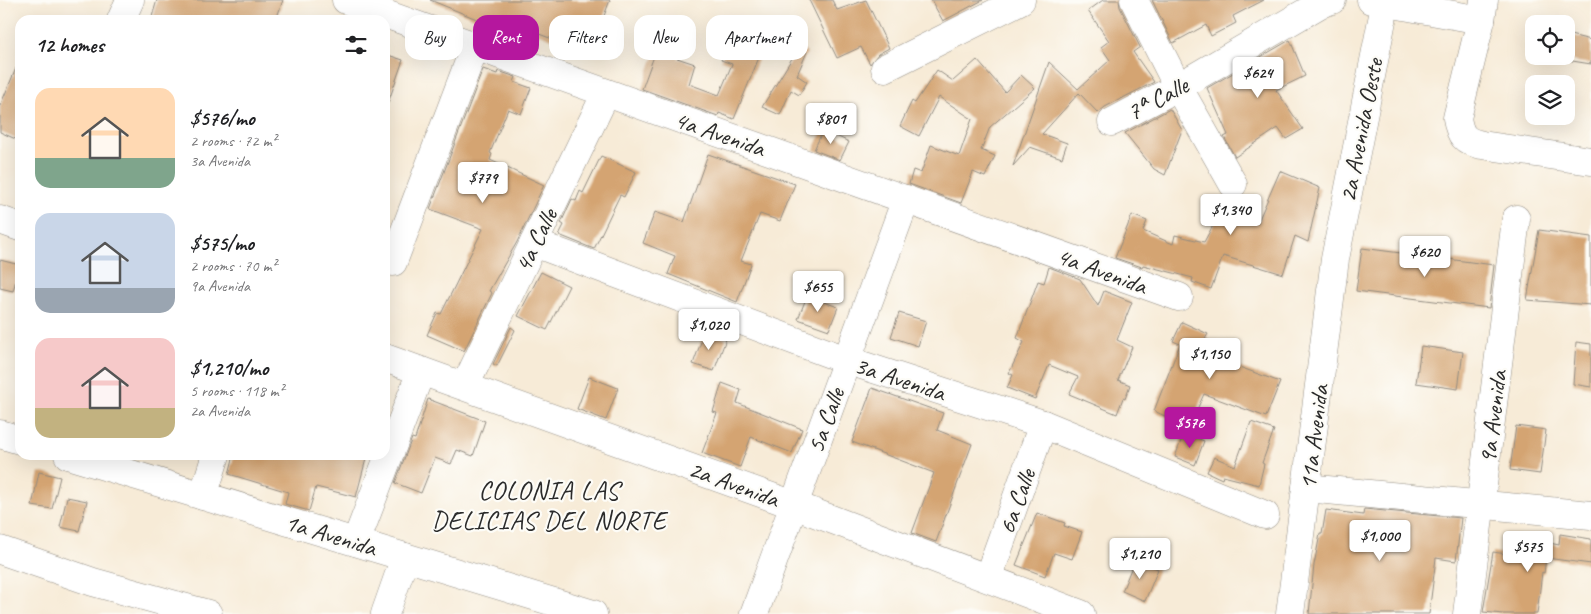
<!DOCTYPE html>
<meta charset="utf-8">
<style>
:root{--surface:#fff;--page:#f6f6f6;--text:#202124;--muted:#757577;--accent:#b5179e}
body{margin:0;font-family:Caveat,sans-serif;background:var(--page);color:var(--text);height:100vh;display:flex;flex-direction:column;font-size:19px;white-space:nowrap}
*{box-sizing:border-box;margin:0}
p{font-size:16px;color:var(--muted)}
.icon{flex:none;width:28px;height:28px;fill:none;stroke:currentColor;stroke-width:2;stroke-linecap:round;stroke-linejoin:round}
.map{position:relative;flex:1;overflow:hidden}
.drawer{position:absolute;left:15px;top:15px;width:375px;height:445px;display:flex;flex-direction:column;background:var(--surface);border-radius:15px;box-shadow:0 5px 20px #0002}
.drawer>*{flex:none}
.banner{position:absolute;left:405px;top:15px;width:475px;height:45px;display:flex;gap:10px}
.fabs{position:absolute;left:1525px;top:15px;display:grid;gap:10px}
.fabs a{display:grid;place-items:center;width:50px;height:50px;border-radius:10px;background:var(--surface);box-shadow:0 5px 20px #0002;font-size:25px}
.price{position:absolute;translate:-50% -42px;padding:0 11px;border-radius:5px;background:#fff;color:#222;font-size:16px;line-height:32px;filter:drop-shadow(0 1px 2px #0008)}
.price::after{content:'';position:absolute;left:50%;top:30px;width:15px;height:11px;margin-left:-8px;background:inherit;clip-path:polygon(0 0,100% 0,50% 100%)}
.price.selected{background:var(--accent);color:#fff}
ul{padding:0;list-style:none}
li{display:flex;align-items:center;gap:15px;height:125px;padding:0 20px}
li span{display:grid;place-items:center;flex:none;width:140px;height:100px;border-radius:15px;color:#555}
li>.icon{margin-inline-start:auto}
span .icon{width:60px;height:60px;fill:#fffc;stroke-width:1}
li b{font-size:21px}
h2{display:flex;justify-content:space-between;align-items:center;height:60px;padding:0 20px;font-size:21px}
.tag{padding:0 18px;border-radius:15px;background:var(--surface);box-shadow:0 5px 20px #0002;font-size:18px;line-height:45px}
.tag.selected{background:var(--accent);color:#fff}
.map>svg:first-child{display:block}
</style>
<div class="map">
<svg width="1591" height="614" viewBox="0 0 1591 614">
<rect width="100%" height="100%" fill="#fdfcf7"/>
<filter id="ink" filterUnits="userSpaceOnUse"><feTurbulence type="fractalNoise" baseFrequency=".02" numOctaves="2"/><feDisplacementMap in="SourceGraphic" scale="10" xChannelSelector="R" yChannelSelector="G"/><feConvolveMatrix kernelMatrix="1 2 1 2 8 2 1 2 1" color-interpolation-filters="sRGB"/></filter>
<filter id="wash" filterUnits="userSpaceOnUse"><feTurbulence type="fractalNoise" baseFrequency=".0096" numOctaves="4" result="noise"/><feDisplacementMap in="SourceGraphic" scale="20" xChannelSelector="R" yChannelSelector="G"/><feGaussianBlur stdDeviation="1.12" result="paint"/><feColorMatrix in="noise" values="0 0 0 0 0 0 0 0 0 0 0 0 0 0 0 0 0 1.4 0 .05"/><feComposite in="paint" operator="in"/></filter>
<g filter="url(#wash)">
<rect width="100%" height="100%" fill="#f7ebd7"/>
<g id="blocks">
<g fill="#d4a472">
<polygon points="157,0 283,0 276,20 151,20"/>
<polygon points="430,0 610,0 590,53 539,34 533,50 513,43 516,35"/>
<polygon points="809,0 832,0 837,10 866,0 889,48 878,54 870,64 861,47 837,58"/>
<polygon points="931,0 983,0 943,21"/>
<polygon points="1103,0 1119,0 1120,7 1140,47 1133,52 1154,82 1105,107 1098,113 1079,93 1042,134 1067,143 1062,158 1030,147 1013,166 1049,62 1078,89 1110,60 1101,47 1109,41 1088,11"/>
<polygon points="1152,0 1264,0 1233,16 1236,23 1211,36 1206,25 1173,43"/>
<polygon points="732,32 764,45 734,119 719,113 718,116 642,89 658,45 679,53 677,58 695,64 689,84 719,95 732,64 721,60"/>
<polygon points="1566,34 1591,40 1591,64 1566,60"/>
<polygon points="1290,40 1305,76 1276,90 1303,129 1286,139 1278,128 1235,157 1224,137 1228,135 1207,88"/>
<polygon points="799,47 807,52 797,75 807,82 799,95 791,90 780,115 762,107"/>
<polygon points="385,54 403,60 388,103 385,103"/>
<polygon points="20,59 20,141 0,132 0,106"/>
<polygon points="977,60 1005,92 1021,75 1035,88 990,127 981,150 995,156 985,177 973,172 961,203 909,184 913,170 921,173 931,145 959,156 972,119 939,97 919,136 900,126 912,101 915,103 937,70 953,81"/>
<polygon points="483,69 497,74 498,71 516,77 514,82 531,88 521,114 508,109 490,153 492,154 490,160 544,185 517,242 489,291 492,293 464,351 427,335 437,313 441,314 483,229 430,209"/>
<polygon points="1170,109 1182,130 1165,175 1154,169 1125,133"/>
<polygon points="823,130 849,142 840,160 814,150"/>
<polygon points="708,154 795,184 780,221 760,214 741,261 751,264 737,302 668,274 675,256 643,243 655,212 684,222"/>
<polygon points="601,156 636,172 624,197 620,195 594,249 559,235 564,225 561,223 572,199 576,201 580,191 583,193"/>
<polygon points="1280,171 1320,188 1308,242 1295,236 1283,274 1223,256 1211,289 1192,282 1193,278 1143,265 1142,267 1115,258 1132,215 1147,221 1143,231 1173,244 1175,235 1204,242 1228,198 1234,199 1257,224"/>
<polygon points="1539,230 1591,237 1591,305 1527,300"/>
<polygon points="1362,248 1494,265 1489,308 1356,291"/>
<polygon points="0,260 20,265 13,291 0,288"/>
<polygon points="1049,267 1080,279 1098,306 1104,291 1132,302 1117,340 1132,347 1118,380 1130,385 1125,399 1123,398 1117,414 1069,394 1078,377 1049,365 1035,399 1007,388 1013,375 1009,373 1024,342 1017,338 1038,281 1044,283"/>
<polygon points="541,272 569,286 547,330 518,316"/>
<polygon points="807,296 838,307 829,330 798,319"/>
<polygon points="899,313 926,321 918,346 891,337"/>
<polygon points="1182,322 1208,334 1205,339 1228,347 1223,361 1280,382 1266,417 1204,394 1189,427 1154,411 1180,344 1173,341"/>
<polygon points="511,327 515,330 497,366 493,364"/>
<polygon points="705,331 726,339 714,371 693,364"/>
<polygon points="1576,342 1591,344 1591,387 1573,384"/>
<polygon points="1421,346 1463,352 1458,389 1416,383"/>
<polygon points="589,377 618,388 606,420 577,409"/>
<polygon points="722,383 741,390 737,403 802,429 792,453 751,437 740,467 702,453 717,413 713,412"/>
<polygon points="872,388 943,413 937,430 972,444 936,542 912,533 934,473 852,442"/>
<polygon points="428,399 485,421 473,456 457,450 451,464 435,458 421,493 395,483 412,438 415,439"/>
<polygon points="1251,422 1274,430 1262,463 1264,464 1259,485 1223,476 1222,479 1207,472 1214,457 1235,466"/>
<polygon points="1516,426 1546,430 1540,474 1510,470"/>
<polygon points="1184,433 1204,441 1195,465 1175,457"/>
<polygon points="234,455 367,455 356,497 316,487 309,511 285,504 288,492 229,474"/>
<polygon points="39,472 60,477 52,509 32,506"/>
<polygon points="67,497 87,501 79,531 60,527"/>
<polygon points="1364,509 1461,518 1456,561 1436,558 1429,614 1309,614 1314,565 1320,534 1322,534 1326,510 1363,515"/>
<polygon points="1037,513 1065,523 1064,526 1082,532 1072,559 1054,553 1045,576 1016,565"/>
<polygon points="1560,534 1591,539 1591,564 1546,558 1544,573 1542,572 1537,614 1503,614 1483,612 1493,552 1513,555 1517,536 1559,545"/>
<polygon points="1135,559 1158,569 1145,601 1122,591"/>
</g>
</g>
</g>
<g filter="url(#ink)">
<use href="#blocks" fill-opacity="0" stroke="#918b81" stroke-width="1"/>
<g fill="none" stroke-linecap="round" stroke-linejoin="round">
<defs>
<g id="minor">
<polyline points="346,0 1179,297"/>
<polyline points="1134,0 1178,87 1233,184"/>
<polyline points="1371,0 1481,20"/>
<path d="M1484 0 1481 20 1457 118C1460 136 1464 141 1482 145L1591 161"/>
<polyline points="121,20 130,0"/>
<polyline points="885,68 1021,0"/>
<polyline points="1112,122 1178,87 1320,4 1332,0"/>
<polyline points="0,220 20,227"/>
<polyline points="534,243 846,360 1043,424 1265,515"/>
<polyline points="393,262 475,46"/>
<polyline points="385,358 794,505 1081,614"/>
<polyline points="465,386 606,93"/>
<polyline points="0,434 20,440"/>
<polyline points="68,455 593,614"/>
<polyline points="1306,488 1591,515"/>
<polyline points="203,496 216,455"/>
<polyline points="356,542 421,371"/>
<polyline points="0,550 93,582 208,614"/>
<polyline points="988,578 1043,424"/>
<polyline points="385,614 405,557"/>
<polyline points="754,614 906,199"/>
<polyline points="1290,614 1335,259 1386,0"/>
<polyline points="1467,614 1516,219"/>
</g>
</defs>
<use href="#minor" stroke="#918b81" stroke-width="29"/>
<use href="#minor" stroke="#fff" stroke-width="28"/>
</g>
</g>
<g text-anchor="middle" stroke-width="4.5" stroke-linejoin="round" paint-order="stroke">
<g font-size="25" fill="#2b2b2b" stroke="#fdfcf7">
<text transform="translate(1157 98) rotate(-28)" y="9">7ª Calle</text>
<text transform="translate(1360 130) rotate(-79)" y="9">2a Avenida Oeste</text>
<text transform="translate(720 133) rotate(19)" y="9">4a Avenida</text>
<text transform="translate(535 240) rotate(-64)" y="9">4a Calle</text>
<text transform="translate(1102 270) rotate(20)" y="9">4a Avenida</text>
<text transform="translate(900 378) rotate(18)" y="9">3a Avenida</text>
<text transform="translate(1492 417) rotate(-83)" y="9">9a Avenida</text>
<text transform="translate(825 420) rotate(-70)" y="9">5a Calle</text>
<text transform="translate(1313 437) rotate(-83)" y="9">11a Avenida</text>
<text transform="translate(734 483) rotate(20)" y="9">2a Avenida</text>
<text transform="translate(1016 501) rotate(-70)" y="9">6a Calle</text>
<text transform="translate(331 534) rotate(17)" y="9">1a Avenida</text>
</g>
<g font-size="26" letter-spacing="1" fill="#2b2b2b" stroke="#fdfcf7">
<text x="549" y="499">COLONIA LAS<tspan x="549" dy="30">DELICIAS DEL NORTE</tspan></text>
</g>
</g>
</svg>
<div class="fabs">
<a><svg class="icon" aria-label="locate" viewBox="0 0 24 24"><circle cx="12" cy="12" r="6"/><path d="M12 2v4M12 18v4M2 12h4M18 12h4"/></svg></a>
<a><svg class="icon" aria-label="layers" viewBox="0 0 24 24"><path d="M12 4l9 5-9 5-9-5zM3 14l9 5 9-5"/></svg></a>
</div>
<b class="price" style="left:1258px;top:99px">$624</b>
<b class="price" style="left:831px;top:145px">$801</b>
<b class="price" style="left:483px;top:204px">$779</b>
<b class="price" style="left:1231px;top:236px">$1,340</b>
<b class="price" style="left:1425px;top:278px">$620</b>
<b class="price" style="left:818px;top:313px">$655</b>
<b class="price" style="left:709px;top:351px">$1,020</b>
<b class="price" style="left:1210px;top:380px">$1,150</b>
<b class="price selected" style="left:1190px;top:449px">$576</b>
<b class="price" style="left:1380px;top:562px">$1,000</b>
<b class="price" style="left:1528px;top:573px">$575</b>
<b class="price" style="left:1140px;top:580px">$1,210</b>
<div class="banner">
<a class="tag">Buy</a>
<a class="tag selected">Rent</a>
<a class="tag">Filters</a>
<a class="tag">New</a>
<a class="tag">Apartment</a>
</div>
<section class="drawer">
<h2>12 homes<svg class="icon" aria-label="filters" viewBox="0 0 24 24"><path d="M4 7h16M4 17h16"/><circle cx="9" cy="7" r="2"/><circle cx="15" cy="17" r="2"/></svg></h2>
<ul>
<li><span style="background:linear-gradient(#ffd9b3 70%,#7fa58c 0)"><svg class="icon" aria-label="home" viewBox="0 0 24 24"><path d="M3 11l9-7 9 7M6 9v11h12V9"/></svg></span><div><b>$576/mo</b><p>2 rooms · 72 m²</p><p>3a Avenida</p></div></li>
<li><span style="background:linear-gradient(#c9d6e8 75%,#9aa5b1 0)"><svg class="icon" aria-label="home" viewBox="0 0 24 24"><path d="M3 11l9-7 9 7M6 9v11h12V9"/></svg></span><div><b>$575/mo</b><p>2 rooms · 70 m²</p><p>9a Avenida</p></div></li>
<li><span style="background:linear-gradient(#f6c9c9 70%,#c2b280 0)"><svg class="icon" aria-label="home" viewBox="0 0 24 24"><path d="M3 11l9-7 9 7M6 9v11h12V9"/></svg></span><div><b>$1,210/mo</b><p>5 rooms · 118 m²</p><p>2a Avenida</p></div></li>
</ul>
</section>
</div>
